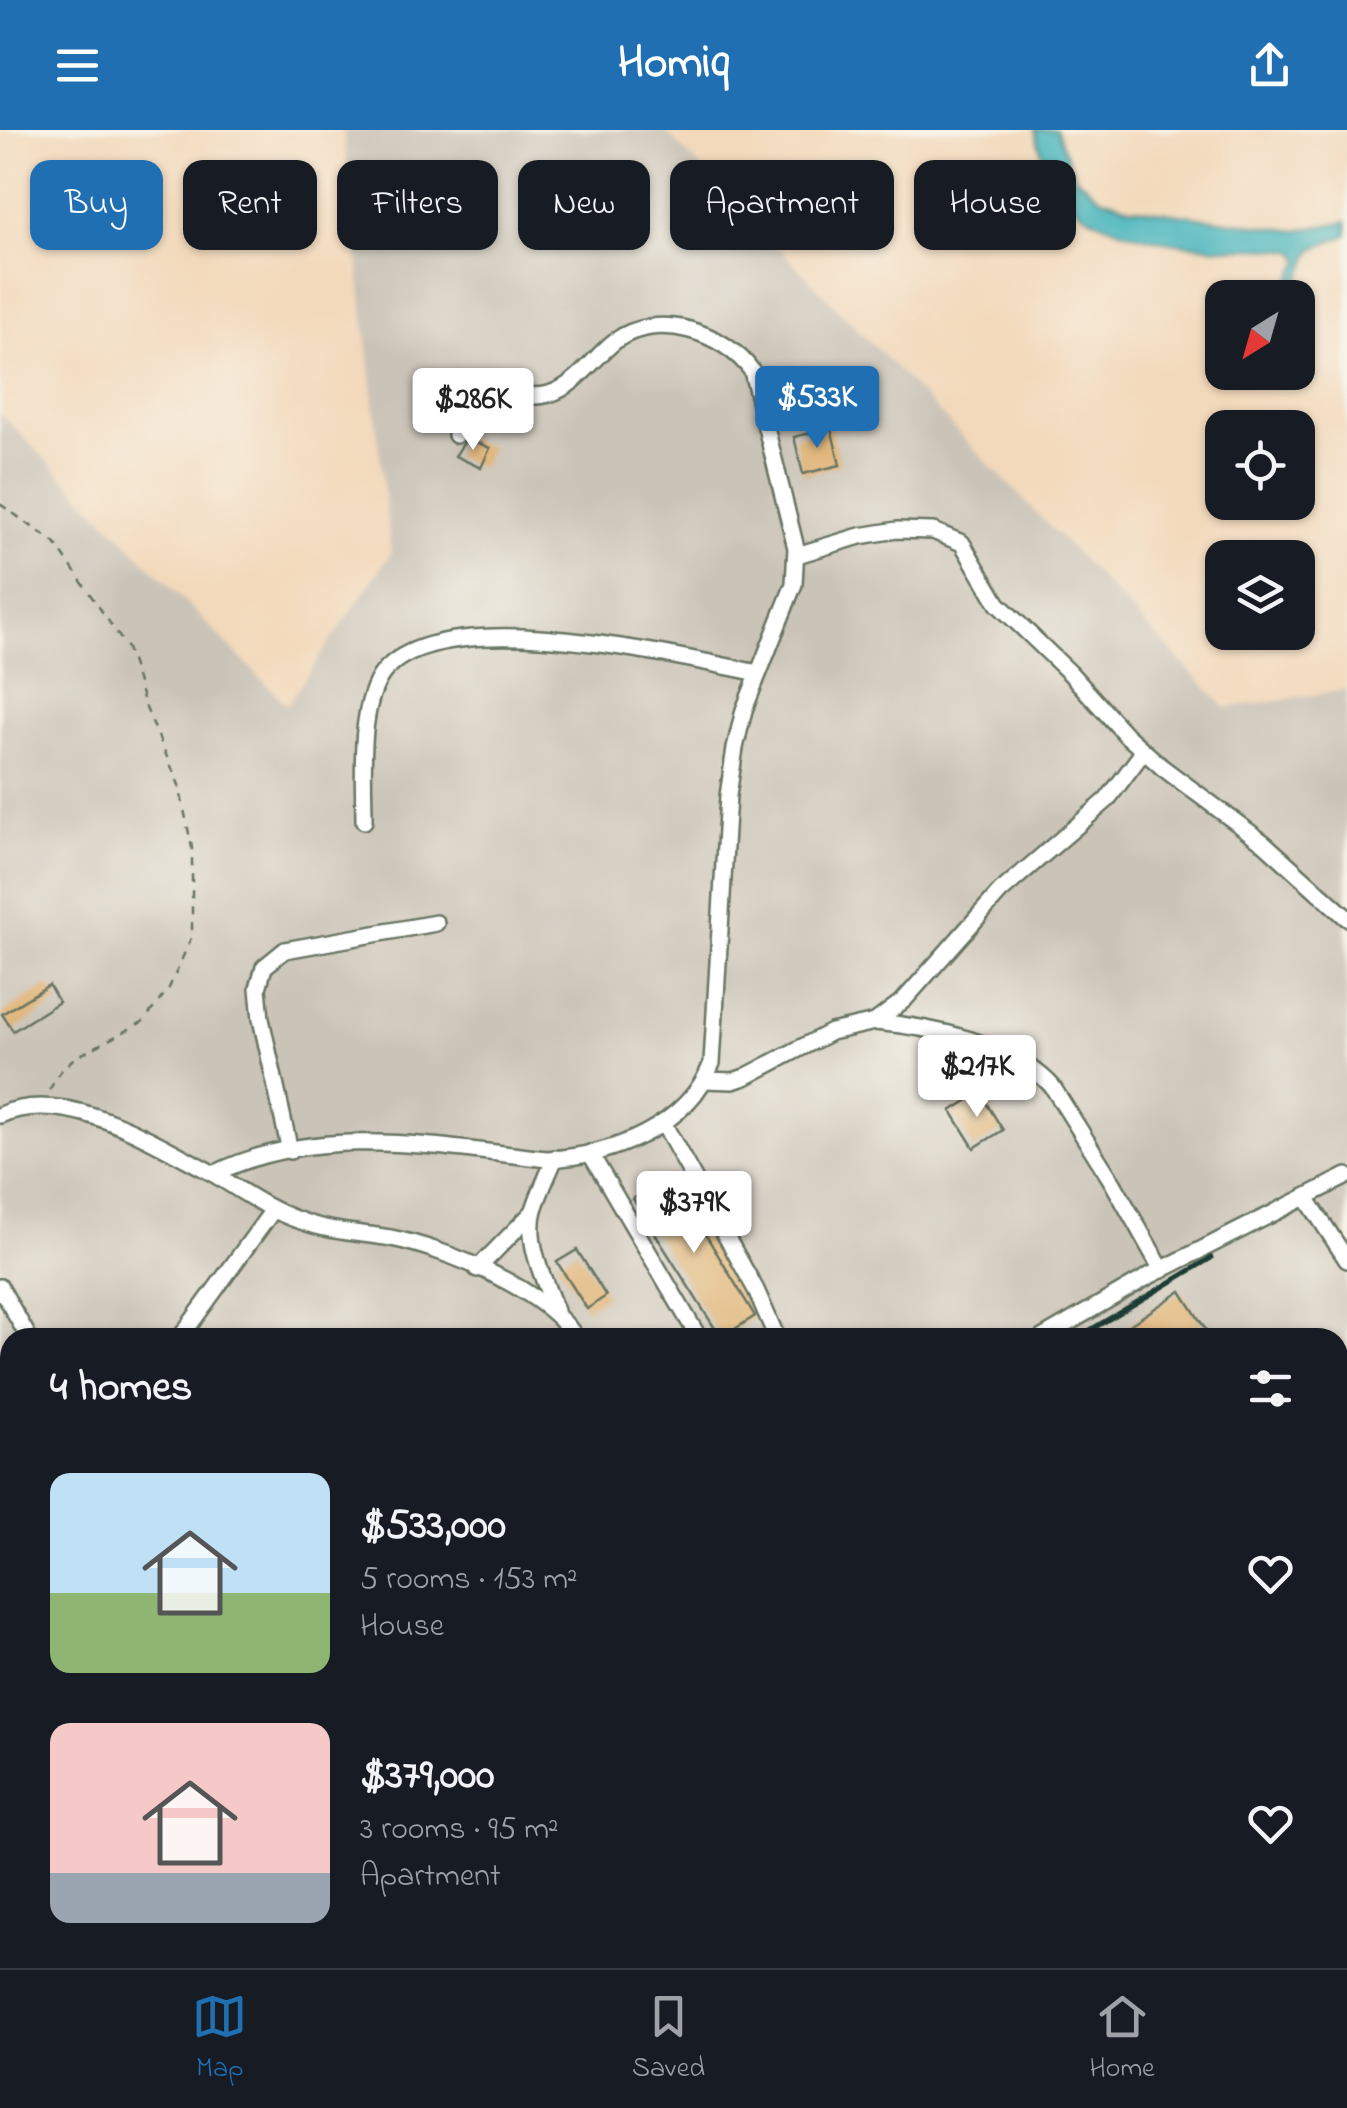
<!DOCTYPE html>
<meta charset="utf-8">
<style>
:root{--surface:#171b24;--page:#20242c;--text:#f1f3f6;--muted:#9ea1a6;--line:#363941;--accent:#1f6fb2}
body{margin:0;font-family:"Indie Flower",sans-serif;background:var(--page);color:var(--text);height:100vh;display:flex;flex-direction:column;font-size:38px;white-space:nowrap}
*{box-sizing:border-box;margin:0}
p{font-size:32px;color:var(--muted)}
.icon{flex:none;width:55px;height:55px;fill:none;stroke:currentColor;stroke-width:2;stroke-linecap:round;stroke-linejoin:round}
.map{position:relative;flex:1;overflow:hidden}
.sheet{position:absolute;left:0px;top:1198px;width:1348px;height:642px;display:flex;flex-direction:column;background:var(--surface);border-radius:30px 30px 0 0;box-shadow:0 2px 8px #0004}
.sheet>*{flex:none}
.top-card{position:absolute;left:30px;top:30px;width:1288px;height:90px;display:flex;gap:20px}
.needle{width:65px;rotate:217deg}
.buttons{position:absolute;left:1205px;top:150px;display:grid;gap:20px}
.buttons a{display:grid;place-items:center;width:110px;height:110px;border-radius:20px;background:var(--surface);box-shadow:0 2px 8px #0004;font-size:50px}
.price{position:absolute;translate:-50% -85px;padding:0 22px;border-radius:10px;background:#fff;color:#222;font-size:32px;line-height:65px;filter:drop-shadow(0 2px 5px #0008)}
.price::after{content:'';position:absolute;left:50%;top:60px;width:30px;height:22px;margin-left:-15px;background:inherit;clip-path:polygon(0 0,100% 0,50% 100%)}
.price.current{background:var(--accent);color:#fff}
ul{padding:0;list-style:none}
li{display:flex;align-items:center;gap:30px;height:250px;padding:0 50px}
li span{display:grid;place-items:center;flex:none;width:280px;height:200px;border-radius:20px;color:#555}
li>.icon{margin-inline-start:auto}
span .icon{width:120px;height:120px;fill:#fffc;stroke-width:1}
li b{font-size:42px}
h2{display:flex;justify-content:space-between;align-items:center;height:120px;padding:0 50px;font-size:42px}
.chip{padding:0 35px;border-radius:20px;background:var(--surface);box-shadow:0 2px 8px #0004;font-size:35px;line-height:90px}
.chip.current{background:var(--accent);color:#fff}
header{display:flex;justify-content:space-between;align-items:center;height:130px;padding:0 50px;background:var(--accent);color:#fff;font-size:45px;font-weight:700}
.tab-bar{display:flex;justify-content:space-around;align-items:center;height:140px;border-top:2px solid var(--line);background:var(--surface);font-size:28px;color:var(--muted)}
.tab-bar a{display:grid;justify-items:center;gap:5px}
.tab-bar .current{color:var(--accent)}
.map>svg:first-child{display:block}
</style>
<header><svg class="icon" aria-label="menu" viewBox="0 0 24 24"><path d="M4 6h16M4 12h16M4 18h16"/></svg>Homiq<svg class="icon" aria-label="share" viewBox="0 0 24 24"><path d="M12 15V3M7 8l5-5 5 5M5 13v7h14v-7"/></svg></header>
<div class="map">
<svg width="1347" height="1838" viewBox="0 0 1347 1838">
<rect width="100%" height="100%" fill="#f7f3e8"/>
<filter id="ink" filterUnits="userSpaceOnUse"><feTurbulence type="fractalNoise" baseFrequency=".01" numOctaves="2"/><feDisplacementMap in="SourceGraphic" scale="20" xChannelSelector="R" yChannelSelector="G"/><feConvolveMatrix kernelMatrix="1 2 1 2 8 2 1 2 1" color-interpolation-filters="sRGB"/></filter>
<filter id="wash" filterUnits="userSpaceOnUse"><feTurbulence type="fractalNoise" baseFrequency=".0048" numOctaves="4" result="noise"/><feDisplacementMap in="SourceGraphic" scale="40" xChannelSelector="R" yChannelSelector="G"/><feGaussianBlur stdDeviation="2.25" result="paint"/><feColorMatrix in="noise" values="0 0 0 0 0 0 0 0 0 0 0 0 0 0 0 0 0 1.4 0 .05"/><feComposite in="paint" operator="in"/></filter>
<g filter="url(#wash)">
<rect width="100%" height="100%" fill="#f3d9bb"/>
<path fill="#cac3b8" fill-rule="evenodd" d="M343 0H664L1226 578 1347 560V1838H0V283L287 575 391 423ZM10 1208H1338V1830H10Z"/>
<path fill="#44b4bb" stroke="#327878" stroke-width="2.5" d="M1035 0H1056L1075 47 1102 68 1130 77 1297 101 1347 91V105L1312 120 1293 167H1282L1301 130 1296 122C1273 117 1251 119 1227 118 1183 116 1131 108 1092 88 1065 75 1040 28 1035 0Z"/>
<g id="blocks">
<g fill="#dfb06f">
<polygon points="831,298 840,335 803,344 794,307"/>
<polygon points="467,308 490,318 481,338 455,326"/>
<polygon points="49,855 59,872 13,901 2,884"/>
<polygon points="980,963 1003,1000 974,1018 951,981"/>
<polygon points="670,1046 755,1186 721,1208 633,1069"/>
<polygon points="577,1120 606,1166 587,1179 557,1132"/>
<polygon points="1181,1161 1211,1208 1110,1208"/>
</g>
</g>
</g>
<g filter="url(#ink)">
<use href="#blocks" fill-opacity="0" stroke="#697463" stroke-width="2.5"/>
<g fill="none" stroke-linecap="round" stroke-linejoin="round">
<defs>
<g id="minor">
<polyline points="797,425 860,406 897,400 933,401 962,413 998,474 1070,543 1126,605 1163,638 1264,713 1347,788"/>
<path d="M364 691C364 650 358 583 380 547 431 468 680 527 758 543"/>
<path d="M875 892C932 897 1012 913 1052 956L1113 1053 1162 1140"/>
<polyline points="705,950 733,951 745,947 831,902 875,892 904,870 1000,762 1107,670 1143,622"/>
<path d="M0 985C68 956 155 1013 214 1044 316 993 438 1017 547 1029 612 1026 687 997 712 933L728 666 735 618 744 580 794 454 796 418 752 241C724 202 657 180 615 211 592 229 578 255 549 264 524 271 496 258 472 269L456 305"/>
<polyline points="663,993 756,1160 777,1208"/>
<polyline points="290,1021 261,889 258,858 264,837 285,820 436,793"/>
<polyline points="590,1023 699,1208"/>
<path d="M555 1028C548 1045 539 1063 534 1080 525 1112 545 1152 556 1181"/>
<path d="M214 1044C242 1061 270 1081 301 1091 330 1102 361 1103 391 1108 446 1119 545 1159 576 1208"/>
<polyline points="1307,1069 1347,1130"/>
<polyline points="477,1139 532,1083"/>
<polyline points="0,1157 29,1208"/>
<polyline points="180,1208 273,1080"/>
<polyline points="1042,1208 1149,1146 1347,1046"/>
<polyline points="1338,1342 1347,1335"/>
<polyline points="0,1630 10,1624"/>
<polyline points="736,1830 740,1838"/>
<polyline points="390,1838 392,1830"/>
<polyline points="859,1838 867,1830"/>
</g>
</defs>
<use href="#minor" stroke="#697463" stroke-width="20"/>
<polyline stroke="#697463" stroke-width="2.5" stroke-dasharray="8 8" stroke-linecap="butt" points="0,374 55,413 127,518 146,578 179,655 192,718 192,806 169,858 144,891 73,929 60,942 47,964"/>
<use href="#minor" stroke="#fff" stroke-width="15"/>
<g stroke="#1f3d34" stroke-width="5">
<polyline points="1077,1208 1211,1128"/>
<polyline points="702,1830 708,1838"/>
</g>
</g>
</g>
</svg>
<div class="buttons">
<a><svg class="needle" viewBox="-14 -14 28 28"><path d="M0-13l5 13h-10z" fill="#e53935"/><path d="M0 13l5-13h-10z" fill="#9ea1a6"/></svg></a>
<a><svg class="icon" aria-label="locate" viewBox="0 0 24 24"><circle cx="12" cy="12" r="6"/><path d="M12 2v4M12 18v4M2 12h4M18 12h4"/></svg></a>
<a><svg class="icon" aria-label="layers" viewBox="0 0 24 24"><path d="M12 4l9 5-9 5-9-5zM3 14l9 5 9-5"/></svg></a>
</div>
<b class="price current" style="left:817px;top:321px">$533K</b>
<b class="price" style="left:473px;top:323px">$286K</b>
<b class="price" style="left:977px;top:990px">$217K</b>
<b class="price" style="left:694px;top:1126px">$379K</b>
<div class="top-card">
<a class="chip current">Buy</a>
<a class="chip">Rent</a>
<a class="chip">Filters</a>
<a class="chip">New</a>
<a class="chip">Apartment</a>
<a class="chip">House</a>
</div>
<section class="sheet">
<h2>4 homes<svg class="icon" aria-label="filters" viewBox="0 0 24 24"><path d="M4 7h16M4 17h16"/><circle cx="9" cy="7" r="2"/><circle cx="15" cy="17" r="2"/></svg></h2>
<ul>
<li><span style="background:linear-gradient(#bfe0f5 60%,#8fb573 0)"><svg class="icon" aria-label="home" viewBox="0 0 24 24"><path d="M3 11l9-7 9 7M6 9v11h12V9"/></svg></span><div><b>$533,000</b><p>5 rooms · 153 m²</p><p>House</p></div><svg class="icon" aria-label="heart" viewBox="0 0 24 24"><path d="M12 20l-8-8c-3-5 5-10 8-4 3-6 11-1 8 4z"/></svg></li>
<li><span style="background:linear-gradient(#f6c9c9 75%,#9aa5b1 0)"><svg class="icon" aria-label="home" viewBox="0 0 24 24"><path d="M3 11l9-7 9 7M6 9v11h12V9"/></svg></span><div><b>$379,000</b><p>3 rooms · 95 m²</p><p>Apartment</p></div><svg class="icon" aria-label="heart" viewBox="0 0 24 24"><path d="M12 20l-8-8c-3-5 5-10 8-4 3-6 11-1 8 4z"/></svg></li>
</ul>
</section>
</div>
<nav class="tab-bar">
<a class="current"><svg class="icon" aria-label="map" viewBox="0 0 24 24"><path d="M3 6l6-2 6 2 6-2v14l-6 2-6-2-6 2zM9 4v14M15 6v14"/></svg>Map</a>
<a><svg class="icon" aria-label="saved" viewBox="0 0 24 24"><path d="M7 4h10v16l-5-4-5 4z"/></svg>Saved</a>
<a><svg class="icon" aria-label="home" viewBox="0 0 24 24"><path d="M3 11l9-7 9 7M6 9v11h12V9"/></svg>Home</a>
</nav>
